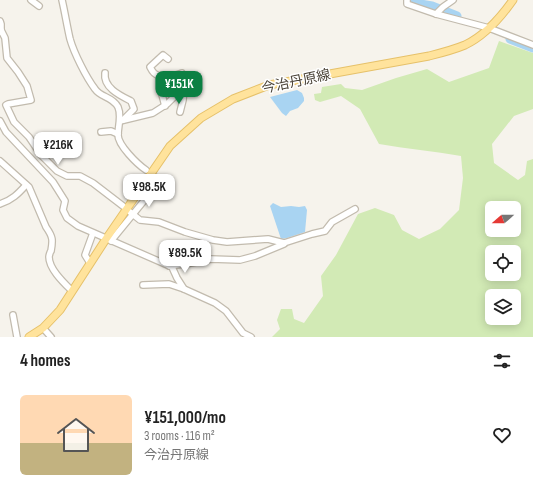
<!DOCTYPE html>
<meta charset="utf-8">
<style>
:root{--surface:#fff;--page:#f2f2f2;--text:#222;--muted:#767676;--line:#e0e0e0;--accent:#0b8043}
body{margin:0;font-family:"Sofia Sans Condensed","Noto Sans JP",sans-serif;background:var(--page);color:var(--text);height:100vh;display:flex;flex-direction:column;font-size:15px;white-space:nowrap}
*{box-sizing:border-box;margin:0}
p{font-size:13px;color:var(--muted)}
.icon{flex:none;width:22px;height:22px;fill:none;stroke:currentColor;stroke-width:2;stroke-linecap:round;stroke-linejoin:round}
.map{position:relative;height:337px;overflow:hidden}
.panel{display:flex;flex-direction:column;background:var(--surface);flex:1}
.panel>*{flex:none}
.needle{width:26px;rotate:250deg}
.buttons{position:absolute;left:485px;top:201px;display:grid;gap:8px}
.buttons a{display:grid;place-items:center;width:36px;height:36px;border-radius:6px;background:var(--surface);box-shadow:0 2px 10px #0003;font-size:20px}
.price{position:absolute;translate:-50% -34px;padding:0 9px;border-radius:8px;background:#fff;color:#222;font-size:13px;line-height:26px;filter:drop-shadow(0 1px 2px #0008)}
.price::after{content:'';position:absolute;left:50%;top:24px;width:12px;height:9px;margin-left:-6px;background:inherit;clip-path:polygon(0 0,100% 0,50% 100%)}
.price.current{background:var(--accent);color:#fff}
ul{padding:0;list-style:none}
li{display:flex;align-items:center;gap:12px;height:100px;padding:0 20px}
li+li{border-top:1px solid var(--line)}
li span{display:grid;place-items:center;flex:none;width:112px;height:80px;border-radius:6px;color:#555}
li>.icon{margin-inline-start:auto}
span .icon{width:48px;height:48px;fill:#fffc;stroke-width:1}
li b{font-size:17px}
h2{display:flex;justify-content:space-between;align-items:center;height:48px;padding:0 20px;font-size:17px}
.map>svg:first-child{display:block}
</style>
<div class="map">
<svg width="533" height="337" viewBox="0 0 533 337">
<rect width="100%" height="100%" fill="#f6f3ec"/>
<path fill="#d2eab5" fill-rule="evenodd" d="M499 41 533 53V109L514 116 492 144 494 163 518 180 525 175 527 161 533 159V337H272L280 329 277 320 281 309H292L294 319 304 323 323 296 321 276 336 255 358 214 375 208 394 215 402 230 419 239 440 229 459 210 463 178 461 156C434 151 406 149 379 144L360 109 341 96 320 102 315 100 314 94 321 93 322 87 341 84 345 88 362 90 396 78 427 69 449 82 489 68ZM492 208H514V230H492ZM492 252H514V274H492ZM492 296H514V318H492Z"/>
<g fill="#a9d4f2">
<polygon points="297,90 302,93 304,98 304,101 298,108 290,111 286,116 282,113 270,97"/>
<polygon points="273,203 281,207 291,206 299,207 305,206 307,210 305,232 287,238 281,239 270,206"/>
</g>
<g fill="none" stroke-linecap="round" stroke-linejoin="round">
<g stroke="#a9d4f2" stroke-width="9">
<polyline points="412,0 415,3 432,6 457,16"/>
<polyline points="510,39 533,48"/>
</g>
<defs>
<g id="minor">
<polyline points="31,0 39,6"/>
<path d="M62 0C65 13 67 26 70 39 74 53 86 77 95 89 101 98 112 96 118 107 122 116 118 126 118 135 118 145 137 164 146 170"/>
<polyline points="407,0 407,4 436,14 489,28 533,45"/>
<polyline points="436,14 443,7 453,0"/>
<polyline points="0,21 1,24 1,32"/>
<polyline points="1,30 5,38 7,58 18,72 27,86 31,100 8,104 6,105 14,122 29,137 41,155 57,171 67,176 80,176 93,183 123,206"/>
<path d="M105 73C103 88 121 96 131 101L134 109 123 120"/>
<polyline points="165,106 161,91 172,82 184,77"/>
<polyline points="180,112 183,100 184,87"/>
<polyline points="0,121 6,132 53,182 65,201 63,210 67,218 78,226 172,267 177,278 184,289 215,303 226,311 243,333 251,337"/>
<path d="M120 121 153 113 167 104 184 87V77L182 73C174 76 161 79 154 73 152 71 151 69 150 67L163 55 168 59"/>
<polyline points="101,132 111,131 118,134"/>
<path d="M0 161 29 187 46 227C53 237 53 240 51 251 50 252 49 256 49 257 49 269 64 283 72 291"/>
<path d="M0 204C12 200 18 194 26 185"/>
<polyline points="130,212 140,220 159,222 185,232 213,240 227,242 268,239 284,243 312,234 325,231 332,222 355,209"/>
<polyline points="111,241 161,180 155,177"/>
<polyline points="90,263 85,255 93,233"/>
<polyline points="169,266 191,263 211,259 240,260 255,256 284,244"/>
<polyline points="143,285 169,284 184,289"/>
<polyline points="13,315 17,337"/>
<polyline points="43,328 51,337"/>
</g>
<path id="major" d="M29 337 43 328 60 310 106 239 170 146 201 118 233 99 269 85 429 56C441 53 453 50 465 45 484 36 501 17 513 0"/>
</defs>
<use href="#minor" stroke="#c2bbae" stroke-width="8"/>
<use href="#major" stroke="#e6c16a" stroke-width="9"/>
<use href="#minor" stroke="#fff" stroke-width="5.5"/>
<use href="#major" stroke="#ffe39c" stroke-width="7"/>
</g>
<g text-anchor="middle" stroke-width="3" stroke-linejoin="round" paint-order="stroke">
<g font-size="14" fill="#4b4439" stroke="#fff">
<text transform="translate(296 81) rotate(-12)" y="5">今治丹原線</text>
</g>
</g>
</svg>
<div class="buttons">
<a><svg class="needle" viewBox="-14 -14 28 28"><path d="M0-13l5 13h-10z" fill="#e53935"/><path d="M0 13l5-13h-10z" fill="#767676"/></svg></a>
<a><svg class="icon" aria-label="locate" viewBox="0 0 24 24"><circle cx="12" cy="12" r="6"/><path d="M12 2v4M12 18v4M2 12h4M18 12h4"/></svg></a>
<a><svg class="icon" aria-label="layers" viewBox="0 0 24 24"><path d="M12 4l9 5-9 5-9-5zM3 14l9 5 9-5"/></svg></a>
</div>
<b class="price current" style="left:179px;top:105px">¥151K</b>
<b class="price" style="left:58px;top:166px">¥216K</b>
<b class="price" style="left:149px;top:208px">¥98.5K</b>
<b class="price" style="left:185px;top:274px">¥89.5K</b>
</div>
<section class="panel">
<h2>4 homes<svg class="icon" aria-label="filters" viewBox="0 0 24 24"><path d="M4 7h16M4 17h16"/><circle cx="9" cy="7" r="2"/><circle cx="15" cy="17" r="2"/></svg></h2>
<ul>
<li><span style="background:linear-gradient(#ffd9b3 60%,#c2b280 0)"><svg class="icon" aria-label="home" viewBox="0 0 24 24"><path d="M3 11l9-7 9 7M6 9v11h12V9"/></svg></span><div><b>¥151,000/mo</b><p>3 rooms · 116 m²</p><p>今治丹原線</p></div><svg class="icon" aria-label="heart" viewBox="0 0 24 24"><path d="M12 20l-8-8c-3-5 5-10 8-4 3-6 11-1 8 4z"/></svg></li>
</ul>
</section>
